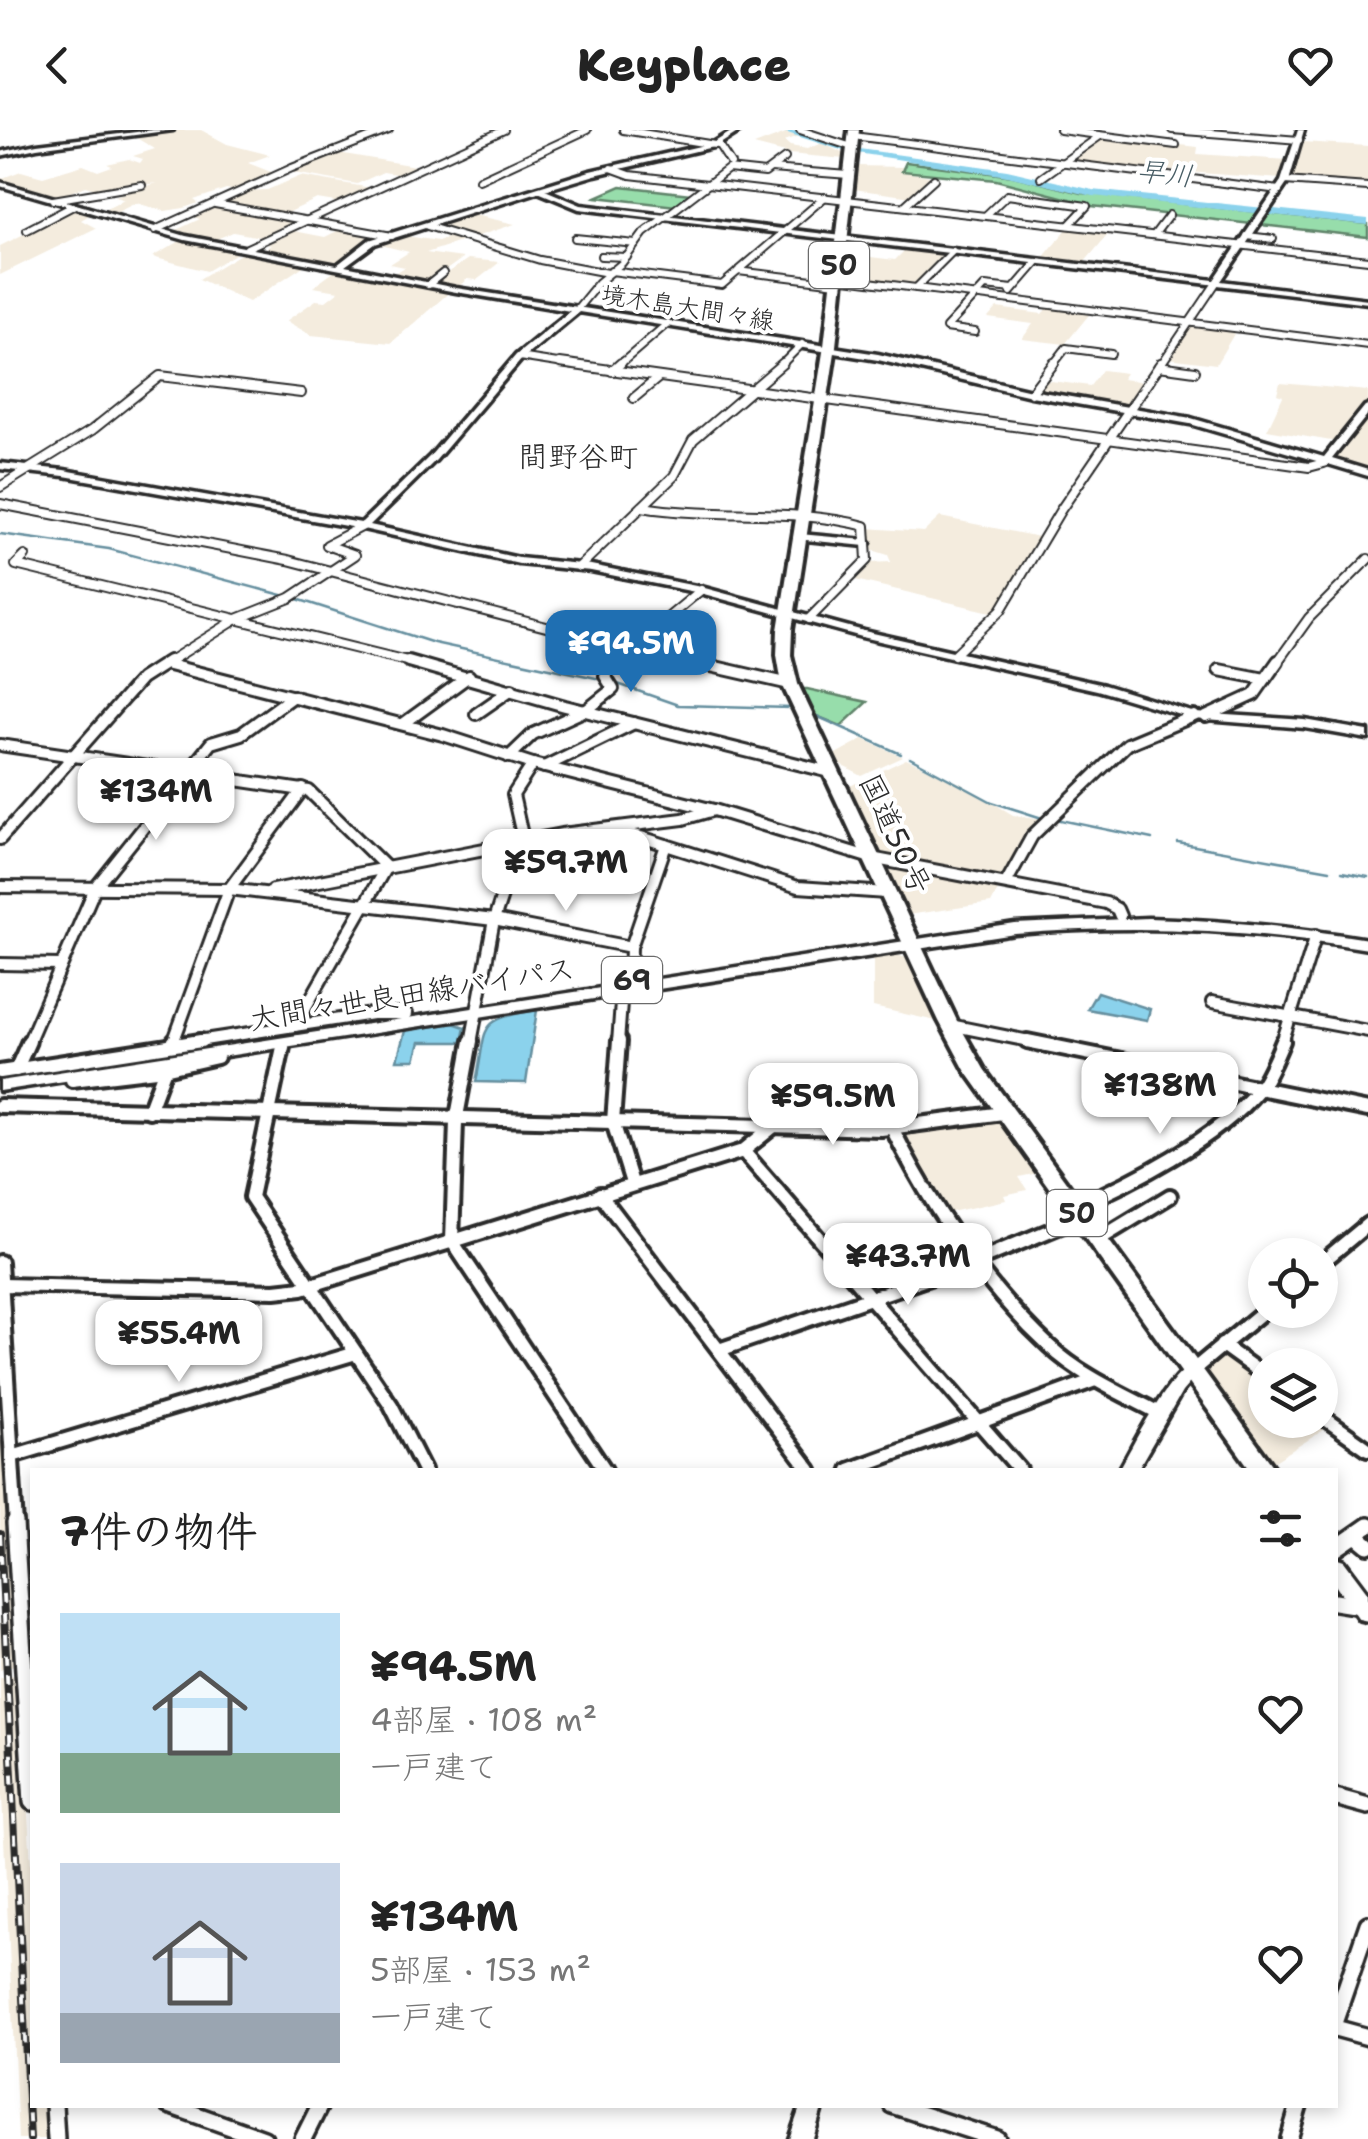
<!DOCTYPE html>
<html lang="ja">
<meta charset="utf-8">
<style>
:root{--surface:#fff;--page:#f2f2f2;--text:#222;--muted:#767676;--accent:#1f6fb2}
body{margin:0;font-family:"Shantell Sans","Klee One",sans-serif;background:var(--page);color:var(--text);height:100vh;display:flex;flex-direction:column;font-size:38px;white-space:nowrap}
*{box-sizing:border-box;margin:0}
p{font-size:32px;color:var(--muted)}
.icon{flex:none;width:55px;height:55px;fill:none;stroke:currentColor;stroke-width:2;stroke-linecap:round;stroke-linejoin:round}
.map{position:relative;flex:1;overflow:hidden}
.details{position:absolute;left:30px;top:1338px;width:1308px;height:640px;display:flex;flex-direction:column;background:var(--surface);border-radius:0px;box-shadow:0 5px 15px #0003}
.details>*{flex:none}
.buttons{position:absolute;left:1248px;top:1108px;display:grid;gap:20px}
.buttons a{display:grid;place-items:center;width:90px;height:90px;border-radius:50%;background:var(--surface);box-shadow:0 5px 15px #0003;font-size:50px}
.price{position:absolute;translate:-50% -85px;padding:0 22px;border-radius:20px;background:#fff;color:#222;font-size:32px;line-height:65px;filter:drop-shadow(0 2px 5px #0008)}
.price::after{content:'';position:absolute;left:50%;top:60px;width:30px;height:22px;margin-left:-15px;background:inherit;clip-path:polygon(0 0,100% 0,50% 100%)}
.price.on{background:var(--accent);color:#fff}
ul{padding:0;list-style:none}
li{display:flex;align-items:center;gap:30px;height:250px;padding:0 30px}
li span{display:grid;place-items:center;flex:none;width:280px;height:200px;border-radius:0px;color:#555}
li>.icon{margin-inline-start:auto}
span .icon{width:120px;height:120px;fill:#fffc;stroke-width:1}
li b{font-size:42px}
h2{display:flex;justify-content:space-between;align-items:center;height:120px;padding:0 30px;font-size:42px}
header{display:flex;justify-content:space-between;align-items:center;height:130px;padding:0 30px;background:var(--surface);font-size:45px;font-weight:800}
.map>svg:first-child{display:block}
</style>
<header><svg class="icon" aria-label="back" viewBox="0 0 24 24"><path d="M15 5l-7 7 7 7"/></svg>Keyplace<svg class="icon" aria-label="heart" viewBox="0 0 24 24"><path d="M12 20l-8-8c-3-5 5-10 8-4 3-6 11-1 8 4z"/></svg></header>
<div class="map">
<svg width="1368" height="2009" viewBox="0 0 1368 2009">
<rect width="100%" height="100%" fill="#fff"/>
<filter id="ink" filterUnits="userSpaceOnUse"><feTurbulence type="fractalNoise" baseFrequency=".01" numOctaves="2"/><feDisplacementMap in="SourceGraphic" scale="20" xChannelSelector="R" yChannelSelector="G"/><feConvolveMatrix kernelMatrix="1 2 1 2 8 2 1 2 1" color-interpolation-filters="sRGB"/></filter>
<g filter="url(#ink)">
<g fill="#f4ecde">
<polygon points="178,0 201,0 227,14 270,25 248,33 276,44 237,61 226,59 194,70 198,73 184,78 165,81 136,73 109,86 98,83 124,70 115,66 157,53 105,61 85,56 53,69 0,53 0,49 21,41 43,47 83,35 98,41 112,36 107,34 129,29 140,33 143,29 133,26 155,19 133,6"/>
<polygon points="786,3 800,6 784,11 790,16 807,19 822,13 846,25 845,29 789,24 754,15"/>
<polygon points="1102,6 1198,17 1197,24 1288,30 1281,49 1067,33"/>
<polygon points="1302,12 1368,16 1368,56 1291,49"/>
<polygon points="338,23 421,37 404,45 383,42 357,54 288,42"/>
<polygon points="856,36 903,37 900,41 934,47 912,67 853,59"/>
<polygon points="301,46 371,58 341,73 317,69 281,86 219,74 243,61 267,60"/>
<polygon points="220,76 302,91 266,108 233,102 212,111 170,103 200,89 189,86"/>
<polygon points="74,79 91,84 81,90 96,98 0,145 0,116"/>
<polygon points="470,84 515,94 426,123 463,128 428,153 390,146 405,137 390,134 409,122 373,113 400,105 438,111 457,104 430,96"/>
<polygon points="1040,94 1111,101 1083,134 1042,129 1067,99"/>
<polygon points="343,98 387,106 364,113 339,134 263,120 271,115 260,113 289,100 325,107"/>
<polygon points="184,109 242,120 207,141 152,127"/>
<polygon points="908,117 949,122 919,153 843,148 846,124 895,130"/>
<polygon points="247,120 311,131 249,172 199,149"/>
<polygon points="468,129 500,132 477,150 467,149 457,158 432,154"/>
<polygon points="339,138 451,161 391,213 311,205 286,191 316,170 326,171 339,161 313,157"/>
<polygon points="1050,175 1093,180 1065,214 1022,209 1033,194 988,188 997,178 1042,184"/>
<polygon points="1192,193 1237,199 1216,234 1168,228"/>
<polygon points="1102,240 1126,243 1122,249 1146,252 1128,278 1034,262 1043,250 1090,256"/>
<polygon points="1280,253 1368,261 1368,274 1337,312 1267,300 1283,266 1277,264"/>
<polygon points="1368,285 1368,342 1332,333"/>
<polygon points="940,387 1039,407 995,483 851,449 868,433 891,432 888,425 869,419 866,398 924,402"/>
<polygon points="863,609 903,627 862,646 839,634 834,625"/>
<polygon points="906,629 960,653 1013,685 1043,689 1005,747 883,725 848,657"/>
<polygon points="904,737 997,755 999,758 991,773 907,785 884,739"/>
<polygon points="889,823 907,828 936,891 873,877 873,826"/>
<polygon points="999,989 1038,1043 1019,1047 1027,1060 1004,1065 1006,1070 942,1084 899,1004"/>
<polygon points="0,1206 17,1534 0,1540"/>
<polygon points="1222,1222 1265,1251 1265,1290 1320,1290 1330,1296 1270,1334 1202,1241"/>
<polygon points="12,1545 20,1552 32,1751 32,1975 46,1975 48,2009 18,2009 0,1623 0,1548"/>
</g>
<g fill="#97ddab" stroke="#61846b" stroke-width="2.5">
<polygon points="906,32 1013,46 1082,63 1368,94 1368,107 1074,74 1077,71 996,50 902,41"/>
<polygon points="621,56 690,64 676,76 596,67"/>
<polygon points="799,559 807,559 867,572 841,596 814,585"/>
</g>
<g fill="#8bd2ec" stroke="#658f9f" stroke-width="2.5">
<polygon points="1097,862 1150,879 1147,890 1087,879"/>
<path d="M537 880 526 953 476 952C488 895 475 890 537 880Z"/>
<polygon points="453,893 465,897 462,912 420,912 415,930 397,930 405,901"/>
</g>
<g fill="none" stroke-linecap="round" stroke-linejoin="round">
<g stroke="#658f9f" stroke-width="2.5">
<polyline points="0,404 109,419 286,466"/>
<polyline points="294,468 434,513 596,548"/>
<polyline points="615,553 678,575 792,578"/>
<polyline points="812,584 901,624"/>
<polyline points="910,628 992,672 1042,688"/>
<polyline points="1056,689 1152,709"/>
<polyline points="1178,713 1330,740"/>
<polyline points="1342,742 1368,747"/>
</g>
<polygon fill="#8bd2ec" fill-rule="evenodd" points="778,0 790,0 845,17 1007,40 1093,60 1368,89 1368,95 1093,66 1007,46 844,21"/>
<defs>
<g id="street-far4">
<polyline points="623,0 715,15"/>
<polyline points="800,0 852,17"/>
<polyline points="1060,0 1176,15"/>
<polyline points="1172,0 1299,10"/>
<polyline points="853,6 1279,60"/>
<polyline points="718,14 731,34"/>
<polyline points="611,38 630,45 1368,130"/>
<polyline points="771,39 849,45"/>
<polyline points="1041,48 1100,6"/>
<polyline points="479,50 587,0"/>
<polyline points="1285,51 1368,57"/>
<polyline points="53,70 142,55"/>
<polyline points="215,74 392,106"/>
<polyline points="904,76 934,49"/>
<polyline points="986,85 1007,65 1087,76 1069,95"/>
<polyline points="427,96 540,130 608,143"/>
<polyline points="27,100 73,76"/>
<polyline points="155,100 292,38 389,0"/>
<polyline points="1154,105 1169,85"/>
<polyline points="1247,106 1273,109"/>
<polyline points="575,108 636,114"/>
<polyline points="247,118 504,0"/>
<polyline points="601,126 627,127"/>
<polyline points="611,141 722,155 825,67"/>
<polyline points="738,141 837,153"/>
<polyline points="837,148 1368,215"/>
<polyline points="428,155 443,143"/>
<polyline points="916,158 953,121"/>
<polyline points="1011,162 1037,132"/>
<polyline points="576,180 599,152 622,133 644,103 728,39 765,43 785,28"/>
<polyline points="975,202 946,198 985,156 1013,159"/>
<polyline points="519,227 577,236"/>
<polyline points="618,236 668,193"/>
<polyline points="780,236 802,214"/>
<polyline points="1052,236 1066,218 1111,224"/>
<polyline points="1160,236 1216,153"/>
</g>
<g id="street-far3">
<polyline points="560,233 1309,337 1324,333"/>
<polyline points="1159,236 1195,241"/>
<polyline points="612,241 621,233"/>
<polyline points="1031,263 1054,233"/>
<polyline points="634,268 658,248"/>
<polyline points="0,357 92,300 160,246 301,263"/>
<polyline points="0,374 288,430 631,519"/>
<path d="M642 377C716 389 791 377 865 396L867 430 809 489"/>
<polyline points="25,426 16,435 419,534"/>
<polyline points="579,437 674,346 693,310 783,233"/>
<polyline points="639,514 696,534"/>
<polyline points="954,525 1001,480 1060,381 1161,233"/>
<polyline points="165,534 237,489 290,468 355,425 327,415 363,396"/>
<polyline points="612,534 701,460"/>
<polyline points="1276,534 1309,488 1368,429"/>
</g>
<g id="street-far2">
<polyline points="408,531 565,576 830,642"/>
<polyline points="689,531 790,554"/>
<polyline points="165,534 443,605 533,634 714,680 871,728 1106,773 1117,779 1120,786"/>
<polyline points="1219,540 1265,549"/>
<polyline points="476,584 512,559"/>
<polyline points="1206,587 1254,565 1278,531"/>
<polyline points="403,594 469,546"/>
<polyline points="0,615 309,661 386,737"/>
<polyline points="509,627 533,604 588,579 613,559 605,546 614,531"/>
<polyline points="544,637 634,593"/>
<polyline points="619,700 798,757 887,763"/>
<polyline points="0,709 141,549 169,531"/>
<polyline points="1006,753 1032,706 1127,614 1194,586"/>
<polyline points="0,757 229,759 494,790 631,817"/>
<polyline points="273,760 562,704 683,689 714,680"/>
<polyline points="0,834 61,835"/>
<polyline points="630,850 631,817 666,715"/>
<polyline points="1212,872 1368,901"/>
<polyline points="950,895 1039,913"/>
<polyline points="295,896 386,737"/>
<polyline points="28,913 95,758 211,613 241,604 293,566"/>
<polyline points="173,913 229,759 303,659"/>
<polyline points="185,913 372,884 407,884"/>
<polyline points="471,913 494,790 522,705 513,665 533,634"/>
<polyline points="618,913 622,859"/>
<polyline points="1282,913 1316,805"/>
</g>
<g id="street-far1">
<polyline points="471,911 456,992 452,1111 605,1340"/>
<polyline points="619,911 613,992 632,1053"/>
<polyline points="1027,911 1368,980"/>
<polyline points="172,915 174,911"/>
<polyline points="283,917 251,1067 391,1275 424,1340"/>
<polyline points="16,940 29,911"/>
<polyline points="0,942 201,911"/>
<polyline points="72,950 164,939 217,927"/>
<polyline points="0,976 881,999 1003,983"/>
<polyline points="149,981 167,933"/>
<path d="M892 998C932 1079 983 1154 1049 1216 1081 1246 1123 1264 1161 1284"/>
<polyline points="743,1021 1020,1340"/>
<polyline points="600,1064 810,1340"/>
<path d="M1073 1078C1131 1053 1217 1009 1258 960 1269 946 1276 927 1283 911"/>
<polyline points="1096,1111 1170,1066"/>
<polyline points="0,1132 16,1396"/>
<polyline points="1320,1134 1368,1094"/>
<polyline points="1,1155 275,1161 302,1158 743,1021 774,996"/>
<polyline points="1222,1215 1265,1246"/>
<polyline points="719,1220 964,1136 1080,1088"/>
<polyline points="1192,1241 1265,1180"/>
<polyline points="1320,1285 1368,1319"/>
<polyline points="12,1326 356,1223"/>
<polyline points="849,1340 1095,1250"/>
</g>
<g id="street">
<polyline points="15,1393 32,1672"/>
<polyline points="1356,1405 1368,1415"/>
<polyline points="1335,1419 1368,1396"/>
<polyline points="1335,1472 1360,1476"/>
<polyline points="1335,1667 1368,1676"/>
<polyline points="1335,1890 1368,1794"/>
<polyline points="1335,1898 1368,1907"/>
<polyline points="54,1975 56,2009"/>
<polyline points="169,1975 264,2009"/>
<polyline points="892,1975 997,2009"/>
<polyline points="303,2009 320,1975"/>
<polyline points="1289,2009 1299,1975"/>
</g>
<g id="secondary">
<polygon points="153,0 173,0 37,18 0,26 0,22 37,14"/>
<polygon points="734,0 742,0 717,16 595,45 545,60 581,75 1214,150 1281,51 1298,0 1304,0 1289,51 1221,151 1368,169 1368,173 579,79 538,62 375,114 345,136 456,158 878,224 1031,260 1191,288 1324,327 1365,276 1368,275 1368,284 1332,329 1368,340 1368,346 1328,334 1321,335 1320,332 1190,294 1031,266 878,230 579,182 522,229 436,330 370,395 519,428 591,435 701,457 864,501 1104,555 1195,583 1305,590 1368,601 1368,609 1305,598 1194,589 1097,560 862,507 700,463 591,441 519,434 363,399 64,346 0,339 0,333 64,340 361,393 430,326 516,225 570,181 456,162 185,110 0,56 0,52 186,106 337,135 369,110 590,41 713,13"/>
<polygon points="800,404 865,410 870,413 865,416 796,409 796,405"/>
<path d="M1192 1235 1198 1237 1200 1241 1182 1262 1137 1340H1119C1134 1314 1167 1246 1192 1235Z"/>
<polygon points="801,1975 823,1975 813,2009 789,2009"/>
</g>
<path id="primary" d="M1148 788C1222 790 1295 797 1368 809V819C1250 799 1134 794 1015 804L0 961V951L1015 794Z"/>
<g id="highway">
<polygon points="849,0 859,0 836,216 792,500 791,525 798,554 957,891 984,939 1276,1340 1251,1340 965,940 939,891 782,554 777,525 778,500 824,216"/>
<polygon points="1335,1428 1344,1431 1368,1463 1368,1491 1359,1489 1335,1455"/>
</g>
</defs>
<use href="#street-far4" stroke="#2b2b2b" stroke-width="10"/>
<use href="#street-far3" stroke="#2b2b2b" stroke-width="12"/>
<use href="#street-far2" stroke="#2b2b2b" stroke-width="16"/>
<use href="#street-far1" stroke="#2b2b2b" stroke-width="20"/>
<use href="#street" stroke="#2b2b2b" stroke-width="22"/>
<use href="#secondary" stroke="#2b2b2b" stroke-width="7"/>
<use href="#primary" stroke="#2b2b2b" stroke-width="7"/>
<use href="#highway" stroke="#2b2b2b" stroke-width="8"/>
<use href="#street-far4" stroke="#fff" stroke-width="6"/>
<use href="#street-far3" stroke="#fff" stroke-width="8"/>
<use href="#street-far2" stroke="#fff" stroke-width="10"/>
<use href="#street-far1" stroke="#fff" stroke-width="12"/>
<use href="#street" stroke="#fff" stroke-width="15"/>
<use href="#secondary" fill="#fff" fill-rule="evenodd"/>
<use href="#primary" fill="#fff" fill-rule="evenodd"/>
<use href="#highway" fill="#fff" fill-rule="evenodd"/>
<defs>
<polyline id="rail" points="0,1404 30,2009"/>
</defs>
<use href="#rail" stroke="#2b2b2b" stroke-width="8"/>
<use href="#rail" stroke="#fff" stroke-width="4" stroke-dasharray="10" stroke-linecap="butt"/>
</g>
</g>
<g text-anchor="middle" stroke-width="8" stroke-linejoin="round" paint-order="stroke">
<g font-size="25" fill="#2b2b2b" stroke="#fff">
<text transform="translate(688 177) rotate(9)" y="9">境木島大間々線</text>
</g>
<g font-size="28" font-style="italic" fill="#485d65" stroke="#fff">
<text transform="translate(1165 43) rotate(6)" y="10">早川</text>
</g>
<g fill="#fff" stroke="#6b6b6b" stroke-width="2.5">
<rect x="809" y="112" width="60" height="46" rx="8"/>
<rect x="602" y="827" width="60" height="46" rx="8"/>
<rect x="1047" y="1060" width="60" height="46" rx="8"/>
</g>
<g font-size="28" font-weight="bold" fill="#2b2b2b">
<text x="839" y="145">50</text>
<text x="632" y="860">69</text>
<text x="1077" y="1093">50</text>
</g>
<g font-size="30" fill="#2b2b2b" stroke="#fff">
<text x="578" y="337">間野谷町</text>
</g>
<g font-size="30" fill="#2b2b2b" stroke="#fff">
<text transform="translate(895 704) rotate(65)" y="10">国道50号</text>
<text transform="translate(412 864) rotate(-9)" y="10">大間々世良田線バイパス</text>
</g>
</g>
</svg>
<div class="buttons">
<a><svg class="icon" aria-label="locate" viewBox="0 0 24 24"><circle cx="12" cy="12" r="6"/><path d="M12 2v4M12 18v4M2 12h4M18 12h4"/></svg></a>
<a><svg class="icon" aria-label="layers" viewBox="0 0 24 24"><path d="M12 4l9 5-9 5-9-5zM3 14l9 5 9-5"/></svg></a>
</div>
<b class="price on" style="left:631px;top:565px">¥94.5M</b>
<b class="price" style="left:156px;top:713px">¥134M</b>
<b class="price" style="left:566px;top:784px">¥59.7M</b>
<b class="price" style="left:1160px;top:1007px">¥138M</b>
<b class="price" style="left:833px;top:1018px">¥59.5M</b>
<b class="price" style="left:908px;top:1178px">¥43.7M</b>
<b class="price" style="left:179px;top:1255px">¥55.4M</b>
<section class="details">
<h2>7件の物件<svg class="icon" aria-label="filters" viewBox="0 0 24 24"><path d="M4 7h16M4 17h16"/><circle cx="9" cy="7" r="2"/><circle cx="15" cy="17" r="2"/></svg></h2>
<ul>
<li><span style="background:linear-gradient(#bfe0f5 70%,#7fa58c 0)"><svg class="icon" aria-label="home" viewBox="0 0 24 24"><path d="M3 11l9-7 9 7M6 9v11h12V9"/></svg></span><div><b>¥94.5M</b><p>4部屋 · 108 m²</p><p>一戸建て</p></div><svg class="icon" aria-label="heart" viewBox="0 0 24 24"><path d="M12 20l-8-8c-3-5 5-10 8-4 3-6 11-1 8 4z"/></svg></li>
<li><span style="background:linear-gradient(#c9d6e8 75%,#9aa5b1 0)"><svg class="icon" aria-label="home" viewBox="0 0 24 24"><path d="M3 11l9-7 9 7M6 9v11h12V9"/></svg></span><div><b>¥134M</b><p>5部屋 · 153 m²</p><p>一戸建て</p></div><svg class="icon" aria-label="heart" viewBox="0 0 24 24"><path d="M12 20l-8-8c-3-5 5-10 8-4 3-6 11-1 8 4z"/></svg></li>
</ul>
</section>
</div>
